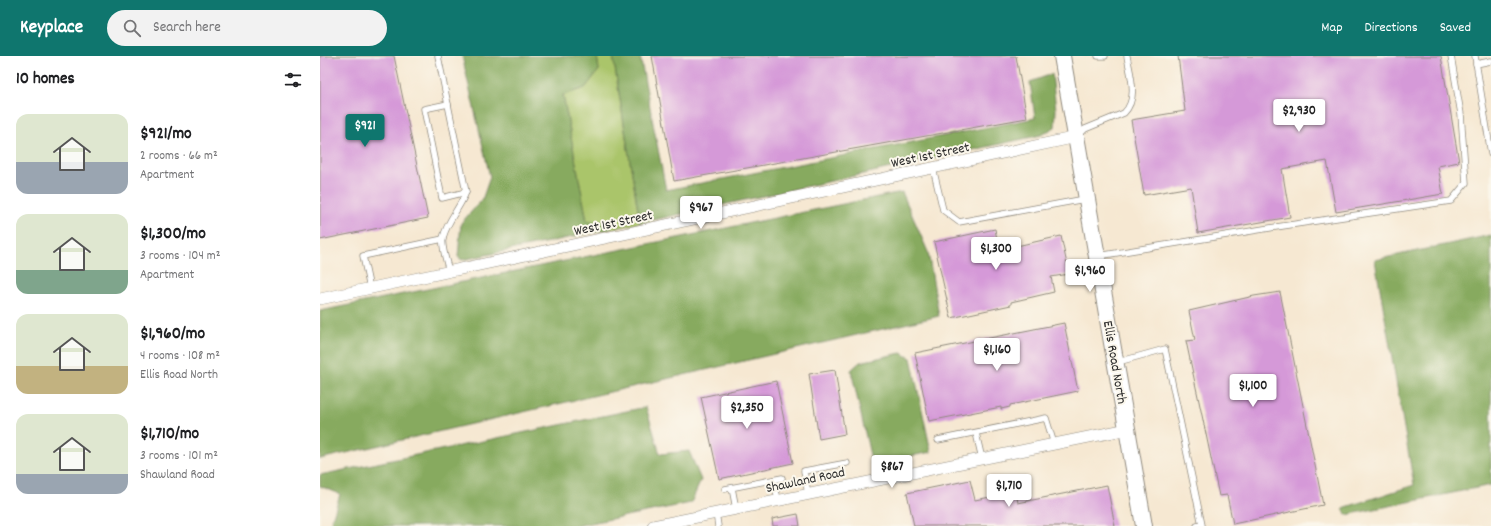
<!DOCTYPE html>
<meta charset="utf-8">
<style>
:root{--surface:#fff;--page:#f2f2f2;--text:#202124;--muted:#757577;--accent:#0f766e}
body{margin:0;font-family:Dekko,sans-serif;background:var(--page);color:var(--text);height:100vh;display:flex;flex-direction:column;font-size:15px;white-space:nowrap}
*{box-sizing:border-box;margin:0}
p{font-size:13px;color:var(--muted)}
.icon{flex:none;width:22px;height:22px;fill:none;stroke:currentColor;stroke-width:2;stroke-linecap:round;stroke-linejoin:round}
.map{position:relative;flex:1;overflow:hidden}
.drawer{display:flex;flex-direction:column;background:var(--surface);width:320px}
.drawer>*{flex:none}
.price{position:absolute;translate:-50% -34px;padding:0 9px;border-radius:4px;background:#fff;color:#222;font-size:13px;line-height:26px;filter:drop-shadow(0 1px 2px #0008)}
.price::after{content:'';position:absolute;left:50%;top:24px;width:12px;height:9px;margin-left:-6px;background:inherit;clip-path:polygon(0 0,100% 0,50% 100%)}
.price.current{background:var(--accent);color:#fff}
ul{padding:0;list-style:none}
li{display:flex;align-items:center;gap:12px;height:100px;padding:0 16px}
li span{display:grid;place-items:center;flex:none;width:112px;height:80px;border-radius:12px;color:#555}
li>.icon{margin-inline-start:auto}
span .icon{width:48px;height:48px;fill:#fffc;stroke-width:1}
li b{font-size:17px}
h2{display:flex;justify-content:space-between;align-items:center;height:48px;padding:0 16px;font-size:17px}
header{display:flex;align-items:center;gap:24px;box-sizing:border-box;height:56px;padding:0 20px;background:var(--accent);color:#fff}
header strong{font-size:19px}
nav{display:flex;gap:22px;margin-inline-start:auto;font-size:14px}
.search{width:280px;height:36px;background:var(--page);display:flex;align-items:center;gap:10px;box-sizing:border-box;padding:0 14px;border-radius:22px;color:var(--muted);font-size:15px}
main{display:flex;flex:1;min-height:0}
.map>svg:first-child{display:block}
</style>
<header>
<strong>Keyplace</strong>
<div class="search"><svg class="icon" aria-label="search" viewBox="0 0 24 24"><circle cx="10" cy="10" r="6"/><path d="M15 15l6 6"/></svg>Search here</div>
<nav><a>Map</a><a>Directions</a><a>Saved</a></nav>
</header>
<main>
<section class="drawer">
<h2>10 homes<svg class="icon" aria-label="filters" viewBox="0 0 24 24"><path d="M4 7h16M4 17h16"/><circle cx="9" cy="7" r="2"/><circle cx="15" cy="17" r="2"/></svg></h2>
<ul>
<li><span style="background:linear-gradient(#dfe7d0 60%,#9aa5b1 0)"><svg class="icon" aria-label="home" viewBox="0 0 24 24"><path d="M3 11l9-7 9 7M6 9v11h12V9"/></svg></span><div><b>$921/mo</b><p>2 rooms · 66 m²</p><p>Apartment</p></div></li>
<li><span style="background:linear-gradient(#dfe7d0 70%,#7fa58c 0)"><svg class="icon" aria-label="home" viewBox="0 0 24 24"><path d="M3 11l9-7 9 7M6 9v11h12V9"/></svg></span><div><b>$1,300/mo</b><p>3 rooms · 104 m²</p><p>Apartment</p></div></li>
<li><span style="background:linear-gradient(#dfe7d0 65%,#c2b280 0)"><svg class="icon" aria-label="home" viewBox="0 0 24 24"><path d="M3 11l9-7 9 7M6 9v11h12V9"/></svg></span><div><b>$1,960/mo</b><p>4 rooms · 108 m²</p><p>Ellis Road North</p></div></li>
<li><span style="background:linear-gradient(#dfe7d0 75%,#9aa5b1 0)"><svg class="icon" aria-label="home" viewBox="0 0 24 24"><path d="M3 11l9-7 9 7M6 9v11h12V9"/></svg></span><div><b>$1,710/mo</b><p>3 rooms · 101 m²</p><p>Shawland Road</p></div></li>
</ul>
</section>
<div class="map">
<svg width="1171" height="470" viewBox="0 0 1171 470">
<rect width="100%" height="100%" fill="#fbf7ec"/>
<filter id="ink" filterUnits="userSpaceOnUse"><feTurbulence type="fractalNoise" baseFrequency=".025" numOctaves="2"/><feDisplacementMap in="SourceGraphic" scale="8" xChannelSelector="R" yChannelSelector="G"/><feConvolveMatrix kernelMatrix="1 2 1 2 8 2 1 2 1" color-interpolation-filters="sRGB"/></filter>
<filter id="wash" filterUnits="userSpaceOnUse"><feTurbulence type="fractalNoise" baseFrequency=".012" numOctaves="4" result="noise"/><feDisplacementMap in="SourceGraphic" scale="16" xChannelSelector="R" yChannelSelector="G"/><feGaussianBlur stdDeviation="0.9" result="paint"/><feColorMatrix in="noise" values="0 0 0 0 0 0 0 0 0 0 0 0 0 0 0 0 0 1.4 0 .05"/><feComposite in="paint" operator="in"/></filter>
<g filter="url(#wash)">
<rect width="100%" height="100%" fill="#f6e8d2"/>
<polygon fill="#aac56b" stroke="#6a784b" points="277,0 293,0 320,167 291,173 290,166 267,165 243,39 265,32 279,14"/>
<g fill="#87aa5f" stroke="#596a45">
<polygon points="142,0 277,0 279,14 265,32 243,39 267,165 290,166 291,173 142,204 138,201 141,167 162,144 170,121"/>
<polygon points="293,0 320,0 346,134 715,62 710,26 732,18 736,54 735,71 721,79 320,167"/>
<polygon points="582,136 608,196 619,260 0,403 0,255"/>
<polygon points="1171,179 1171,429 1026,459 1023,452 1094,429 1055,204"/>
<polygon points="581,297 591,302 611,396 552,408 531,314 540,306"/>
<polygon points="326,351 340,398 369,395 381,424 371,447 256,470 10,470 20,438 0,430 0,419"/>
</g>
<g id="blocks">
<g fill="#d599d8">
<polygon points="0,0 74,0 108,162 0,184"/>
<polygon points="332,0 696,0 707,62 354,125"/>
<polygon points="858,0 1121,0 1139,106 1118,110 1123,138 1016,156 1007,105 962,113 970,161 878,177 871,131 824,139 811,64 865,55"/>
<polygon points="675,173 679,194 741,180 749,218 731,221 734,236 691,246 691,249 631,262 614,186"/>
<polygon points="960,236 1003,449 913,468 907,439 899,440 883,364 866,285 875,284 869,255 934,240"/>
<polygon points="744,267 758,335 690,349 690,351 681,353 681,351 609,365 595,297"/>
<polygon points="515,314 525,378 499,383 489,318"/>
<polygon points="456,325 473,407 399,423 381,341"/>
<polygon points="650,424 655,444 696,436 698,447 787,429 795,470 594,470 587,437"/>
<polygon points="478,458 480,470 453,470 452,463"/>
</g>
</g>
</g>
<g filter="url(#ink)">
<use href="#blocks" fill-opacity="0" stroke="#908a7e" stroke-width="1"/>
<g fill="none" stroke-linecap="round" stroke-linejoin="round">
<defs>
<g id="lane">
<path d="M118 0 146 136C140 152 127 165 123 182 121 191 127 206 129 216"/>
<polyline points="778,0 785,0"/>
<polyline points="1155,0 1171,98"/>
<polyline points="1156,8 1171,5"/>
<polyline points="128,48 104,53 122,142 146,136"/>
<path d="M758 80 765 73 804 57C819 42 810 18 807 0"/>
<polyline points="613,112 623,154 639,166 765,143"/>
<polyline points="778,200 956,171 1131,145 1146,127 1141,58 1131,0"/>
<polyline points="50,233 43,200 123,183"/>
<polyline points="798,306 845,293 882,469 877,470"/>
<polyline points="656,377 662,403"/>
<polyline points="618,384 726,362 734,388"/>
<polyline points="454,424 458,444"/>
<polyline points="412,432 416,453"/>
<polyline points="405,433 462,422"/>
<polyline points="488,438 484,415 527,407"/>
<polyline points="396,457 398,470"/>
</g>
<g id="street">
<polyline points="0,243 757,81"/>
<polyline points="333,470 808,373"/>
</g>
<polyline id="secondary" points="742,0 824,470"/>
</defs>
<use href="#lane" stroke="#908a7e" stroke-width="7"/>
<use href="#street" stroke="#908a7e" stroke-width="12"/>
<use href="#secondary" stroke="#908a7e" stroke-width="18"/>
<use href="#lane" stroke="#fff" stroke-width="5.5"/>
<use href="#street" stroke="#fff" stroke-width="11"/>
<use href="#secondary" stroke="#fff" stroke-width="16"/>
</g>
</g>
<g text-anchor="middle" stroke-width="4" stroke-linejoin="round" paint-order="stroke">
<g font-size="14" fill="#2b2b2b" stroke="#fbf7ec">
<text transform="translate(610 98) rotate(-12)" y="5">West 1st Street</text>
<text transform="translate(293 166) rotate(-12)" y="5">West 1st Street</text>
<text transform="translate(796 306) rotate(80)" y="5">Ellis Road North</text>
<text transform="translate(485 423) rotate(-12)" y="5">Shawland Road</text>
</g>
</g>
</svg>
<b class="price" style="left:979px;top:77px">$2,930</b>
<b class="price current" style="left:45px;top:92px">$921</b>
<b class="price" style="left:381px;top:174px">$967</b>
<b class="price" style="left:676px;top:215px">$1,300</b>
<b class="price" style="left:770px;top:237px">$1,960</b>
<b class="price" style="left:677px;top:316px">$1,160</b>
<b class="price" style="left:933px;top:352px">$1,100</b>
<b class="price" style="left:427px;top:374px">$2,350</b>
<b class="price" style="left:572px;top:433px">$867</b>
<b class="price" style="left:689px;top:452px">$1,710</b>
</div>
</main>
